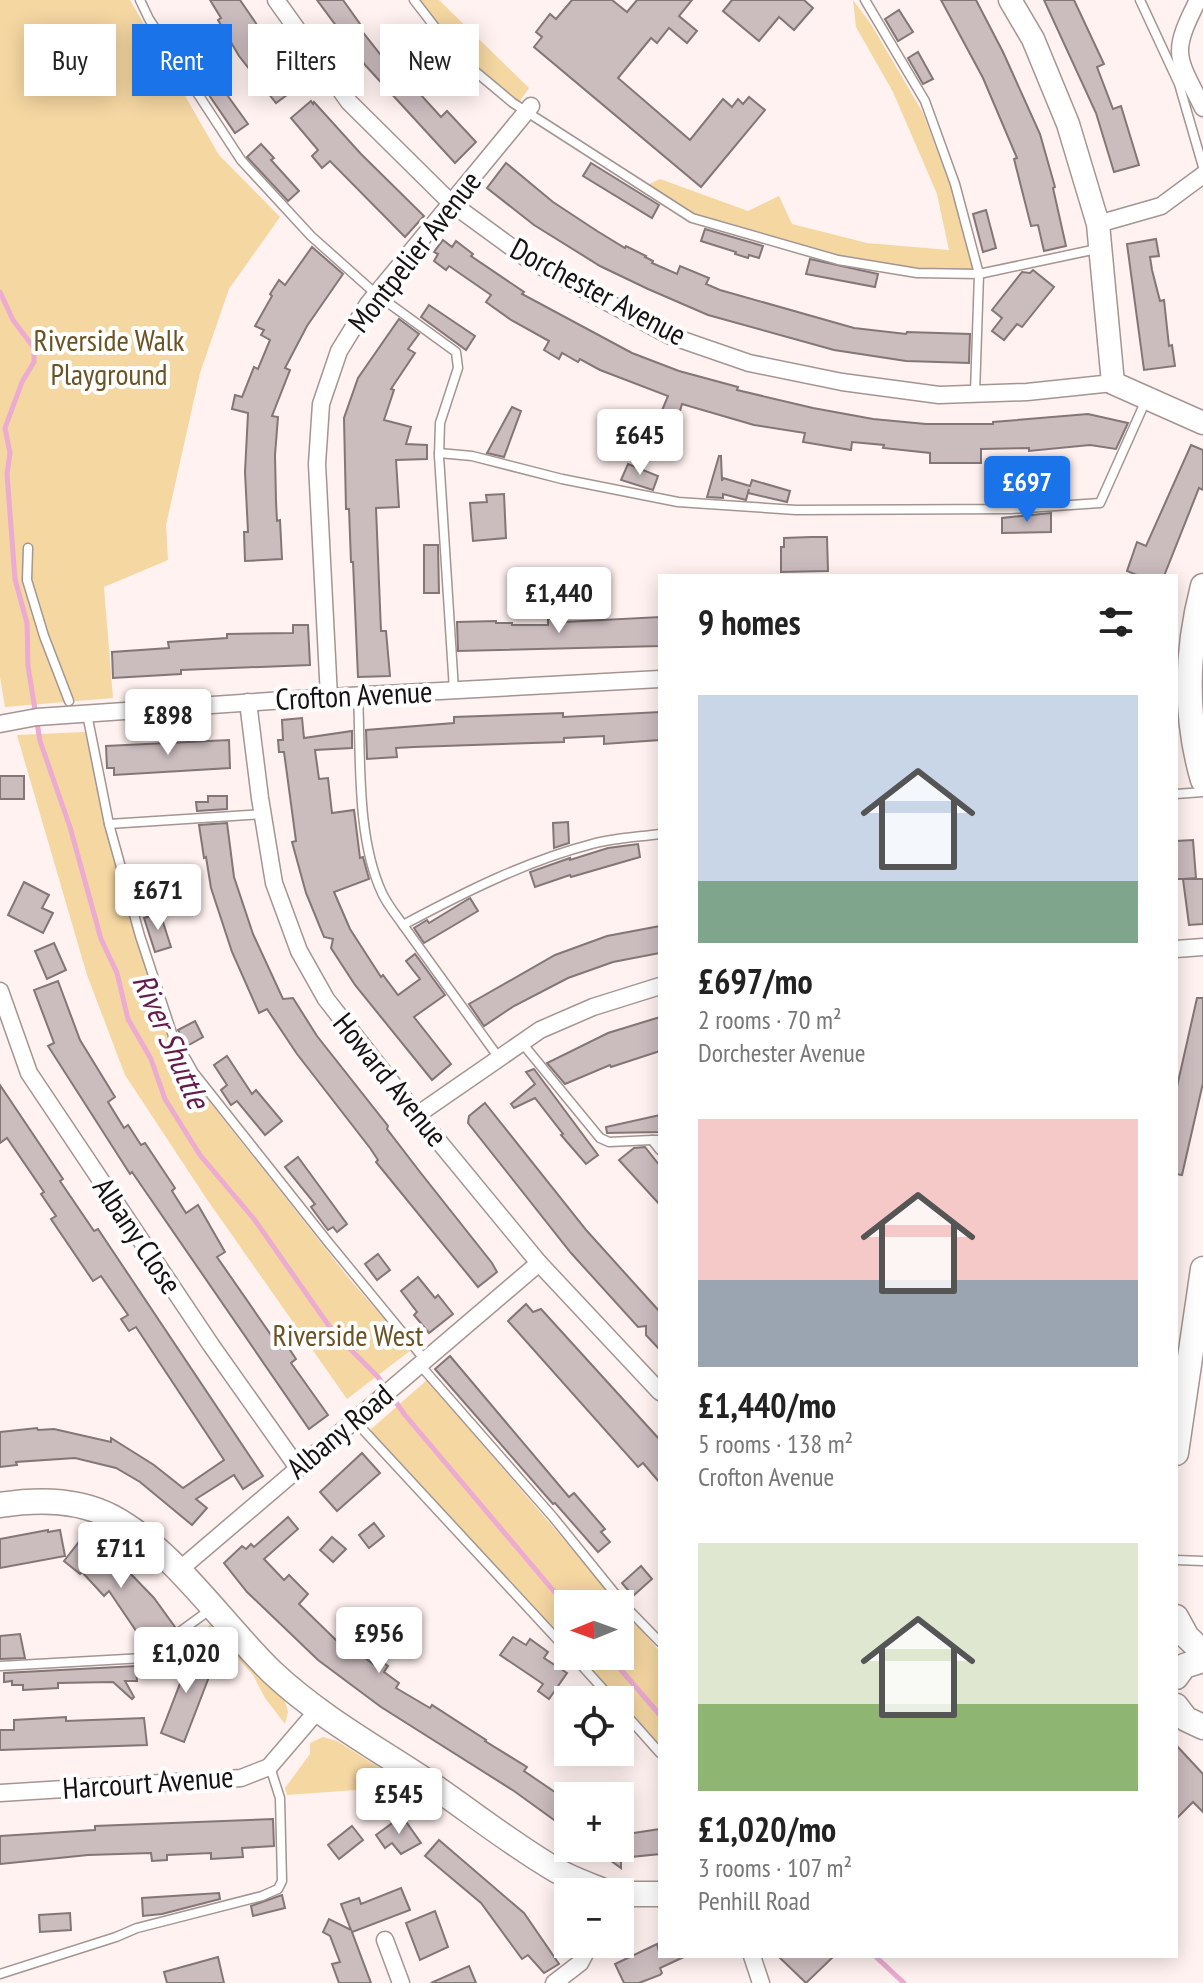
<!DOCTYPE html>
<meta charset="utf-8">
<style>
:root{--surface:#fff;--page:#f6f6f6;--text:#222;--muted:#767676;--accent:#1a73e8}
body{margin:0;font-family:"PT Sans Narrow",sans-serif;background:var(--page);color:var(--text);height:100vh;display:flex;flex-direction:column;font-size:30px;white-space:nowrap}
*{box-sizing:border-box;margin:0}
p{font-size:26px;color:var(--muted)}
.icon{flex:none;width:44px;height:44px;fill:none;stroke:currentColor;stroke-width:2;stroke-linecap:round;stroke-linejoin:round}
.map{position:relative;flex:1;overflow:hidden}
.details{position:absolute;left:658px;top:574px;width:520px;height:1384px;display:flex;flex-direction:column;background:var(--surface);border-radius:0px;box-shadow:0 4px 20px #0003}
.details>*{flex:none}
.hud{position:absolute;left:24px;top:24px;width:514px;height:72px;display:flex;gap:16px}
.needle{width:52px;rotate:269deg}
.buttons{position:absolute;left:554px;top:1590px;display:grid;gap:16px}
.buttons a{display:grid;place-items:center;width:80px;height:80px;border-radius:0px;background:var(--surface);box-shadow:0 4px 20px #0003;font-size:40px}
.price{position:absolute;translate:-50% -68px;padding:0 18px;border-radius:8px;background:#fff;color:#222;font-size:26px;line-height:52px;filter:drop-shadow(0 2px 4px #0008)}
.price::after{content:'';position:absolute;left:50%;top:48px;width:24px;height:18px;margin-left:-12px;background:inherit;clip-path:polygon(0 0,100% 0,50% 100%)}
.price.selected{background:var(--accent);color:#fff}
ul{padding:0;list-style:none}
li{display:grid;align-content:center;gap:16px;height:424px;padding:0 40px}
li span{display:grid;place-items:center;height:248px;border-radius:0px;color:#555}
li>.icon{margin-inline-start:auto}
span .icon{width:144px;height:144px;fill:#fffc;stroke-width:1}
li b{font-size:34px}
h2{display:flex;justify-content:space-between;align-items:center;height:96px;padding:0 40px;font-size:34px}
.tag{padding:0 28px;border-radius:0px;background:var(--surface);box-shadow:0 4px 20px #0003;font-size:28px;line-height:72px}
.tag.selected{background:var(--accent);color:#fff}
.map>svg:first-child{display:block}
</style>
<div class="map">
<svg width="1203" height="1983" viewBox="0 0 1203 1983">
<rect width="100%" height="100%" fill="#fff2f0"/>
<g fill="#f5d7a2">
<polygon points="0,0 130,0 219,155 280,217 229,289 200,373 166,525 168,560 104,587 113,698 5,707 0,677"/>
<polygon points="420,0 439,0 529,88 518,104 445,38"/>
<polygon points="853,0 871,24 923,113 953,193 974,271 929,271 851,259 697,216 647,185 660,179 748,211 779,196 792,224 867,243 949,250 937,194 893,92 856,27"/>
<path d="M85 732C98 794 113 855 130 916 150 986 168 1047 213 1106L347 1276 411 1350 347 1399 206 1198 125 1075 87 975 17 735Z"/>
<polygon points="427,1380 619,1604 568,1604 568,1651 369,1431"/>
<polygon points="620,1605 660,1652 660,1752 620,1708 620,1700 613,1700 573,1656 620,1656"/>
<polygon points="212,1623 285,1701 288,1712 285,1724 265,1698 253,1675 208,1626"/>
<polygon points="323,1737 337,1741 405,1784 398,1787 287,1795 285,1788 310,1754 310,1743"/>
</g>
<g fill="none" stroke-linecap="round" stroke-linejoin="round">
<g stroke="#ecabd0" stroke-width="5">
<polyline points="0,292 13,320 34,348 34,362 22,382 5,428 10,453 7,474 15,579 27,623 28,666 40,741 70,827 101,939 117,973 128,1019 151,1059 165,1099 200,1155 254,1219 334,1333 378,1377 405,1415 568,1608"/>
<polyline points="609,1656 660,1715"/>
<polyline points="875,1956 904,1983"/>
</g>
</g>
<g fill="#cbbcbe" stroke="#837677" stroke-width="2">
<polygon points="210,0 240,0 299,86 276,103 239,56 218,20 221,18"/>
<polygon points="317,0 343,0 360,24 358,26 395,73 402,67 414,80 410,83 441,117 447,111 476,142 455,163 366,66"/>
<polygon points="572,0 612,0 627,12 637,0 692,0 679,16 697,31 687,43 669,28 657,43 651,38 618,78 690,140 723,99 732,107 738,99 743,104 749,97 765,110 701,187 534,47 542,37 536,32 550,14 556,19"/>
<polygon points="732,0 804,0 813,8 794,30 779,17 759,41 723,11"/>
<polygon points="941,0 976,0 1003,52 1040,134 1055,187 1053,188 1066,246 1044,251 1038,225 1031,226 1014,159 1017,158 983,78"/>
<polygon points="1044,0 1074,0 1104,64 1097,67 1113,109 1121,106 1139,165 1114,172 1096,113"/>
<polygon points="899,10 913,32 898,41 885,19"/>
<polygon points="181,31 248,124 235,133 170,38"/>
<polygon points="918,52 933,79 923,84 908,58"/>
<polygon points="452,61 476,81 467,90 445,70"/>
<polygon points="311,101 313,104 314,102 361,154 424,216 405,237 330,161 322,168 312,156 318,150 291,118"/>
<polygon points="261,144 274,158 271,160 299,191 288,201 247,157"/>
<polygon points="506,163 553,202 597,231 625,248 626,246 646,256 645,257 653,261 652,263 677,274 680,266 709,278 706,284 720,290 854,328 906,334 907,332 970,334 969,363 906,361 834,350 708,315 648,289 600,266 534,225 487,188"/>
<polygon points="591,163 659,205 652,218 583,176"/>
<polygon points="986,210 996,248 983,252 973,214"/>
<polygon points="705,229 763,246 759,258 749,255 748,258 735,254 736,252 701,241"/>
<polygon points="1156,239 1159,256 1150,257 1152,270 1160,301 1164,300 1169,346 1172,345 1175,366 1144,370 1127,244"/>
<polygon points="443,240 452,247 456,241 473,254 471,256 524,292 522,294 632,353 679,371 738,387 737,390 813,408 873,419 926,424 993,424 993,422 1088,414 1128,423 1116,449 1090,445 1029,451 1029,448 981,449 981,463 930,463 930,453 883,448 884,445 852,442 851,450 803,442 805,433 754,425 682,404 676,425 658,420 668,396 600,370 580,359 578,362 562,353 559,359 544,350 549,341 511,320 486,302 491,295 449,266 446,270 434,261 438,254 434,252"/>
<polygon points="312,247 343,274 307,326 285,368 290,370 272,416 278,417 275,455 276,501 277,521 280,520 282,559 245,561 244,532 248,532 245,472 248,413 232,409 235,395 242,397 254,367 258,369 270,340 261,335 264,330 255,326 272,296 270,294 279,280 285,285"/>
<polygon points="810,259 878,274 875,287 806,274"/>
<polygon points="1033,270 1054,287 1022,327 1017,324 1004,340 992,331 1002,318 992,310 1022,272 1030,273"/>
<polygon points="429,305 475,336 466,350 421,317"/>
<polygon points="399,319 419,334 408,349 415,353 391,389 394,390 384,420 411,427 406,444 427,445 427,459 396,460 399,507 376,508 381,631 386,631 390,676 358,677 353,562 351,562 349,509 346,509 344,418 358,378"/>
<polygon points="512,407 521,411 504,457 487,453"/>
<polygon points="1191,445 1203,450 1203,490 1199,488 1164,576 1139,576 1127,571 1137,542 1146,546"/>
<polygon points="719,456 721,456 722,481 723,478 750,486 752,480 790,491 787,502 748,493 749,489 746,500 723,494 723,498 707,497"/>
<polygon points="628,464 658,476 653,490 621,480"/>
<polygon points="1063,482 1064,497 1034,500 1032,485"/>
<polygon points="504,494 506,538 473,541 470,503 487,502 486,495"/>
<polygon points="1051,513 1051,532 1002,533 1002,518"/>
<polygon points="811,537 827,537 828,571 781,572 781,547 784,547 784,538"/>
<polygon points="424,545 438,545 439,593 424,593"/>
<polygon points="660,617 660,646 458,651 457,622 496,621 496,623 512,623 512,625 548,625 548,619 564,619 564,622"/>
<polygon points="293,625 308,625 310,665 181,670 181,674 113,678 112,652 169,648 168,642 227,638 227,634 293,633"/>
<polygon points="660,712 660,740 604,744 604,736 564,738 564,742 414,747 396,748 397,757 367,759 366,730 454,723 454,717 563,713 563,717"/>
<polygon points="302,718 304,738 352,731 352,748 315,750 319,779 328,778 332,813 354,810 360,858 363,857 369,879 334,892 350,929 381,977 383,975 398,995 420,979 406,961 415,954 445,995 414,1017 451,1064 432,1080 355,985 331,948 333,939 324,937 306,893 292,842 296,841 284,752 279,752 278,740 283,740 282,720"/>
<polygon points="229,740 230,768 114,775 114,768 107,768 106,746"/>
<rect x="0" y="776" width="24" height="23"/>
<polygon points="208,796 227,796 227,809 197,811 196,802 208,802"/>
<polygon points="568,822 569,843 554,848 553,823"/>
<polygon points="227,823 234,877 253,934 283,999 293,998 317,1036 388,1126 387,1129 420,1172 492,1263 497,1272 478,1287 376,1162 378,1160 370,1148 297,1054 267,1009 259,1013 232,952 211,888 206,857 204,858 199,825"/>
<polygon points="1193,840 1196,878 1183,879 1203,879 1203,924 1189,925 1183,879 1176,879 1176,841"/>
<polygon points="638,844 640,857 571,877 570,875 535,887 530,872 570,858 570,860 608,848"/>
<polygon points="24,882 49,895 42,908 53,913 43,933 8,915"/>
<polygon points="470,898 478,911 424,943 414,928 427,920 429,923"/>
<polygon points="160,913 171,947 155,952 144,918"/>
<polygon points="660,926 660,953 613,962 568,978 514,1006 484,1026 469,1004 555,955 607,936"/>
<polygon points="54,943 66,970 47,979 35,951"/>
<polygon points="58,981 80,1040 115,1097 108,1102 124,1128 128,1125 141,1145 145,1143 175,1188 172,1191 186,1213 198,1205 225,1252 217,1257 280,1348 286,1344 296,1359 291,1363 328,1415 309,1429 132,1172 130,1174 48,1046 54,1043 34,990"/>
<polygon points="1197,998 1203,998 1203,1083 1182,1175 1176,1174 1176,1091"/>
<polygon points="660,1017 660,1051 611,1067 610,1065 565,1084 547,1063 608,1033"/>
<polygon points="195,1021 203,1037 187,1046 178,1030"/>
<polygon points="227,1056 252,1094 256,1090 282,1121 265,1135 237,1101 231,1105 221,1090 227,1085 214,1065"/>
<polygon points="534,1069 598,1155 586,1164 561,1135 563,1134 535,1098 514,1108 511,1104 535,1084 526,1072"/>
<polygon points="0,1085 63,1179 60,1181 94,1231 98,1229 263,1476 243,1489 234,1475 196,1499 207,1508 192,1525 140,1482 116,1468 75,1458 16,1462 17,1465 0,1467 0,1432 37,1428 38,1430 54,1429 111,1442 111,1438 154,1465 183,1488 224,1460 136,1327 129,1331 121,1319 128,1315 101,1276 93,1281 51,1219 56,1216 41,1194 44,1192 7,1138 0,1143"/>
<polygon points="485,1103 587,1231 660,1312 660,1350 646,1335 646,1326 638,1327 571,1253 468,1123 469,1116"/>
<polygon points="660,1115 660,1132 607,1133 606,1127"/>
<polygon points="645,1147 660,1166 660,1205 619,1160 634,1148"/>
<polygon points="298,1157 347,1224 337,1232 333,1227 328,1230 311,1207 315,1204 285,1167"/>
<polygon points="378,1254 390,1270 377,1280 365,1264"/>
<polygon points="418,1277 435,1298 438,1295 453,1314 429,1333 414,1315 417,1312 401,1291"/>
<polygon points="526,1304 533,1312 541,1309 660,1440 660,1483 643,1463 638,1467 508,1321"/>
<polygon points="450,1356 569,1497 574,1493 605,1529 601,1532 610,1542 598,1552 555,1503 553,1504 435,1369"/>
<polygon points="362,1453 380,1473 337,1511 320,1492"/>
<polygon points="288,1517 298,1529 264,1559 284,1580 289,1575 308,1594 299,1604 338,1642 341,1639 373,1664 377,1658 388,1666 384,1672 399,1683 396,1688 430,1708 432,1705 486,1740 485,1741 527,1767 524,1771 568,1801 568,1830 514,1791 381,1707 318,1660 247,1592 224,1563 242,1546 246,1549 251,1544 254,1547"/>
<polygon points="374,1523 384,1536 369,1548 359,1535"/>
<polygon points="48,1530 48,1532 60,1530 65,1556 0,1568 0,1539"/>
<polygon points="332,1537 346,1549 333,1562 320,1550"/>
<polygon points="82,1538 87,1542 90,1539 128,1571 154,1598 175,1627 147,1647 109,1591 104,1596 82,1572 80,1574 64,1561"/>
<polygon points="641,1566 652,1579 633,1596 622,1583"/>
<polygon points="20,1634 25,1658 0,1659 0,1636"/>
<polygon points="513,1637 526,1645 530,1639 548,1652 544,1658 567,1673 549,1699 538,1691 543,1684 500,1655"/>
<polygon points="183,1638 196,1655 189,1660 212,1669 184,1742 161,1733 189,1660 186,1662 173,1646"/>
<polygon points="136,1666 137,1681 125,1681 134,1697 132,1699 113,1682 58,1683 58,1688 23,1690 23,1685 12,1685 12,1681 4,1682 4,1673"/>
<polygon points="66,1717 66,1721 144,1718 147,1745 0,1750 0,1730 14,1730 14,1720"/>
<polygon points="1176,1745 1203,1774 1203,1812 1193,1802 1176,1819"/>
<polygon points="402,1816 421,1843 401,1854 392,1843 385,1848 376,1835"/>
<polygon points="273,1819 274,1846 242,1848 243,1857 211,1859 211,1853 167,1855 167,1860 152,1861 151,1853 88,1855 0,1864 0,1836 95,1830 95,1826"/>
<polygon points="352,1826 363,1840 339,1859 328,1845"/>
<polygon points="660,1829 660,1854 621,1858 621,1868 593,1848 620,1848 620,1835"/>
<polygon points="439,1840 524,1913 559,1964 544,1973 528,1955 522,1959 481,1903 425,1856"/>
<polygon points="401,1888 410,1910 352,1932 371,1983 339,1983 332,1964 340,1962 330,1936 323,1932 329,1919 351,1930 341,1904 359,1898 361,1904"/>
<polygon points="219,1893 220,1899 162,1914 143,1916 142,1898"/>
<polygon points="282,1895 285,1908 253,1916 251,1906"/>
<polygon points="435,1911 448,1947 420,1960 406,1923"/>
<polygon points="70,1913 71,1930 40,1932 39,1915"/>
<polygon points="657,1944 660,1956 686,1956 660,1968 662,1973 660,1975 639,1983 624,1983 615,1964"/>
<polygon points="778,1956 834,1956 806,1983"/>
<polygon points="218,1957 224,1983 167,1983 164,1972"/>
<polygon points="469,1966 476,1983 431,1983"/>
</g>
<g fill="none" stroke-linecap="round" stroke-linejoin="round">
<defs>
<g id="lane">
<polyline points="140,0 149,19 241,160 311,236 376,294 456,352 458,368 440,423 439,456 454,690"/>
<polyline points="414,0 458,57 513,103 692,218 838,260 917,273 979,274 975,393"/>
<polyline points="865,0 925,101 955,184 979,274 1097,249"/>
<polyline points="1140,0 1179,84 1203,167"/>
<polyline points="439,453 472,456 562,479 678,502 796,510 1011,509 1100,503 1146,400"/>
<polyline points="28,548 27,580 44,636 69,701"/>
<path d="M358 695C361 757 356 837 382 893 387 904 396 915 403 925"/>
<polyline points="87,714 109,824 140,936 173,1036 194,1073 328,1242 425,1360"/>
<polyline points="1176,794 1203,792"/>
<polyline points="109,824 262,814"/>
<polyline points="522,1043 600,1138 609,1142 652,1140"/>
<path d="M499 1058 403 925C463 893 526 861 592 844 614 838 638 837 660 834"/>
<polyline points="660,1140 652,1140 660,1150"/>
<polyline points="420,1365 553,1517 625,1606 660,1642"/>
<polyline points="354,1420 568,1651"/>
<polyline points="1176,1560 1203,1561"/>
<polyline points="573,1656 613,1700"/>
<polyline points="0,1666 144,1658 211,1609"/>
<polyline points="620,1708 660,1753"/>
<polyline points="0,1974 116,1937 137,1928 262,1896 278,1889 282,1881 280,1798 270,1767"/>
</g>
<g id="street">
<polyline points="276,0 349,102 451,203 529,260 668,335 749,363 842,382 939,395 1027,392 1113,383"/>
<path d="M1198 0C1170 55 1177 56 1203 108"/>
<polyline points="1098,224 1161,206 1203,175"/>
<polyline points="329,697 317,464 321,404 339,351 368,304 531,106"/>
<polyline points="248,702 260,798 274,883 299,951 326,999 417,1115 539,1263 660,1392"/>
<polyline points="0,724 37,717 329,697 660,679"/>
<polyline points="1176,949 1203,947"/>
<polyline points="0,991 29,1073 211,1345 298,1468"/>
<polyline points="417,1115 540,1030 593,1007 660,986"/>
<polyline points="178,1571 539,1263"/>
<polyline points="0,1793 241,1778 269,1767 317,1711"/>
<polyline points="385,1940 401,1983"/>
<polyline points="752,1956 761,1983"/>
<polyline points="554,1983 580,1963 590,1944"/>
</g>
<polyline id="secondary" points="1010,0 1033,39 1068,124 1098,224 1113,383 1203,423"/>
<g id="primary">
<path d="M1203 586C1186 651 1184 715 1203 780"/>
<polyline points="1176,1453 1203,1269"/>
<path d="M0 1505C37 1499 78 1499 112 1517 174 1550 222 1624 273 1673 319 1716 373 1746 426 1781 469 1810 511 1844 556 1870 571 1879 589 1885 606 1892"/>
<polyline points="1176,1617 1187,1637 1203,1652"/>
<polyline points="1176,1677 1184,1666 1203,1660"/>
<polyline points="1176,1706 1186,1719 1203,1727"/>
<polyline points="620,1894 660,1894"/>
</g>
</defs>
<use href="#lane" stroke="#a39592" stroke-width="11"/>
<use href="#street" stroke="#a39592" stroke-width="19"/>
<use href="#secondary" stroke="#a39592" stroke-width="25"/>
<use href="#primary" stroke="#a39592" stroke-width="27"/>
<use href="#lane" stroke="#fff" stroke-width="8"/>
<use href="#street" stroke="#fff" stroke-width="16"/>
<use href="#secondary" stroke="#fff" stroke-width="22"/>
<use href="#primary" stroke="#fff" stroke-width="24"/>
</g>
<g text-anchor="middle" stroke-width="8" stroke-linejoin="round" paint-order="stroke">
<g font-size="30" fill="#171211" stroke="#fff">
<text transform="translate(415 252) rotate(-52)" y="10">Montpelier Avenue</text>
<text transform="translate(598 292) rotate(28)" y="10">Dorchester Avenue</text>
<text transform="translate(354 696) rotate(-3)" y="10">Crofton Avenue</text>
<text transform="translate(390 1080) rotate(51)" y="10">Howard Avenue</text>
<text transform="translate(137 1236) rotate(56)" y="10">Albany Close</text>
<text transform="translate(340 1432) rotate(-40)" y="10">Albany Road</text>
<text transform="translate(148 1783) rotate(-4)" y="10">Harcourt Avenue</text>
</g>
<g font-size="30" fill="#6b5223" stroke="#fff">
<text x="109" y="351">Riverside Walk<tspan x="109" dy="34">Playground</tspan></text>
<text x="348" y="1346">Riverside West</text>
</g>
<g font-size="32" font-style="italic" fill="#651a4c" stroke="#fff">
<text transform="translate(171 1041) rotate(66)" y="11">River Shuttle</text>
</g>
</g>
</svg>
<div class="buttons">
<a><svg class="needle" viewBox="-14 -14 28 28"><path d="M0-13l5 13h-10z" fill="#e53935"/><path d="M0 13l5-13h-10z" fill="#767676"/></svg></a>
<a><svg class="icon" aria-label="locate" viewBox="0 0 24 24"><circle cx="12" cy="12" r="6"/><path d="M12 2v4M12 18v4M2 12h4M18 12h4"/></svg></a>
<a>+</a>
<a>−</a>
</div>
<b class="price" style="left:640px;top:477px">£645</b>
<b class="price selected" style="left:1027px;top:524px">£697</b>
<b class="price" style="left:559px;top:635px">£1,440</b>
<b class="price" style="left:168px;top:757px">£898</b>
<b class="price" style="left:158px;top:932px">£671</b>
<b class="price" style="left:121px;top:1590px">£711</b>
<b class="price" style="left:379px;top:1675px">£956</b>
<b class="price" style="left:186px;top:1695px">£1,020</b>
<b class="price" style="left:399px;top:1836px">£545</b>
<div class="hud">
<a class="tag">Buy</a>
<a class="tag selected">Rent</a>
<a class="tag">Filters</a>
<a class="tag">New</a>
</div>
<section class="details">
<h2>9 homes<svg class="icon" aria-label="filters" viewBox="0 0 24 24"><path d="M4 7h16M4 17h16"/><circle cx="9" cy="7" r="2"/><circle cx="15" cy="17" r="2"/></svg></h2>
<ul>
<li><span style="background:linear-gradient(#c9d6e8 75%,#7fa58c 0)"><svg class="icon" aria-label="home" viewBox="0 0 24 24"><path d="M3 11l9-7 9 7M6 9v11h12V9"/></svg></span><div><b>£697/mo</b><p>2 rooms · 70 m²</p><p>Dorchester Avenue</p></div></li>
<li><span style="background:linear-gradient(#f6c9c9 65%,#9aa5b1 0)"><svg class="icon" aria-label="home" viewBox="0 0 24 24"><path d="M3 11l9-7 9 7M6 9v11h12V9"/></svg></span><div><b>£1,440/mo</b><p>5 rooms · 138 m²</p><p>Crofton Avenue</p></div></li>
<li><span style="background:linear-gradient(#dfe7d0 65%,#8fb573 0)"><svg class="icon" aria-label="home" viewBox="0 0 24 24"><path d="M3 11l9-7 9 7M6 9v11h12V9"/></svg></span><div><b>£1,020/mo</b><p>3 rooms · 107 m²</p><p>Penhill Road</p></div></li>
</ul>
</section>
</div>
